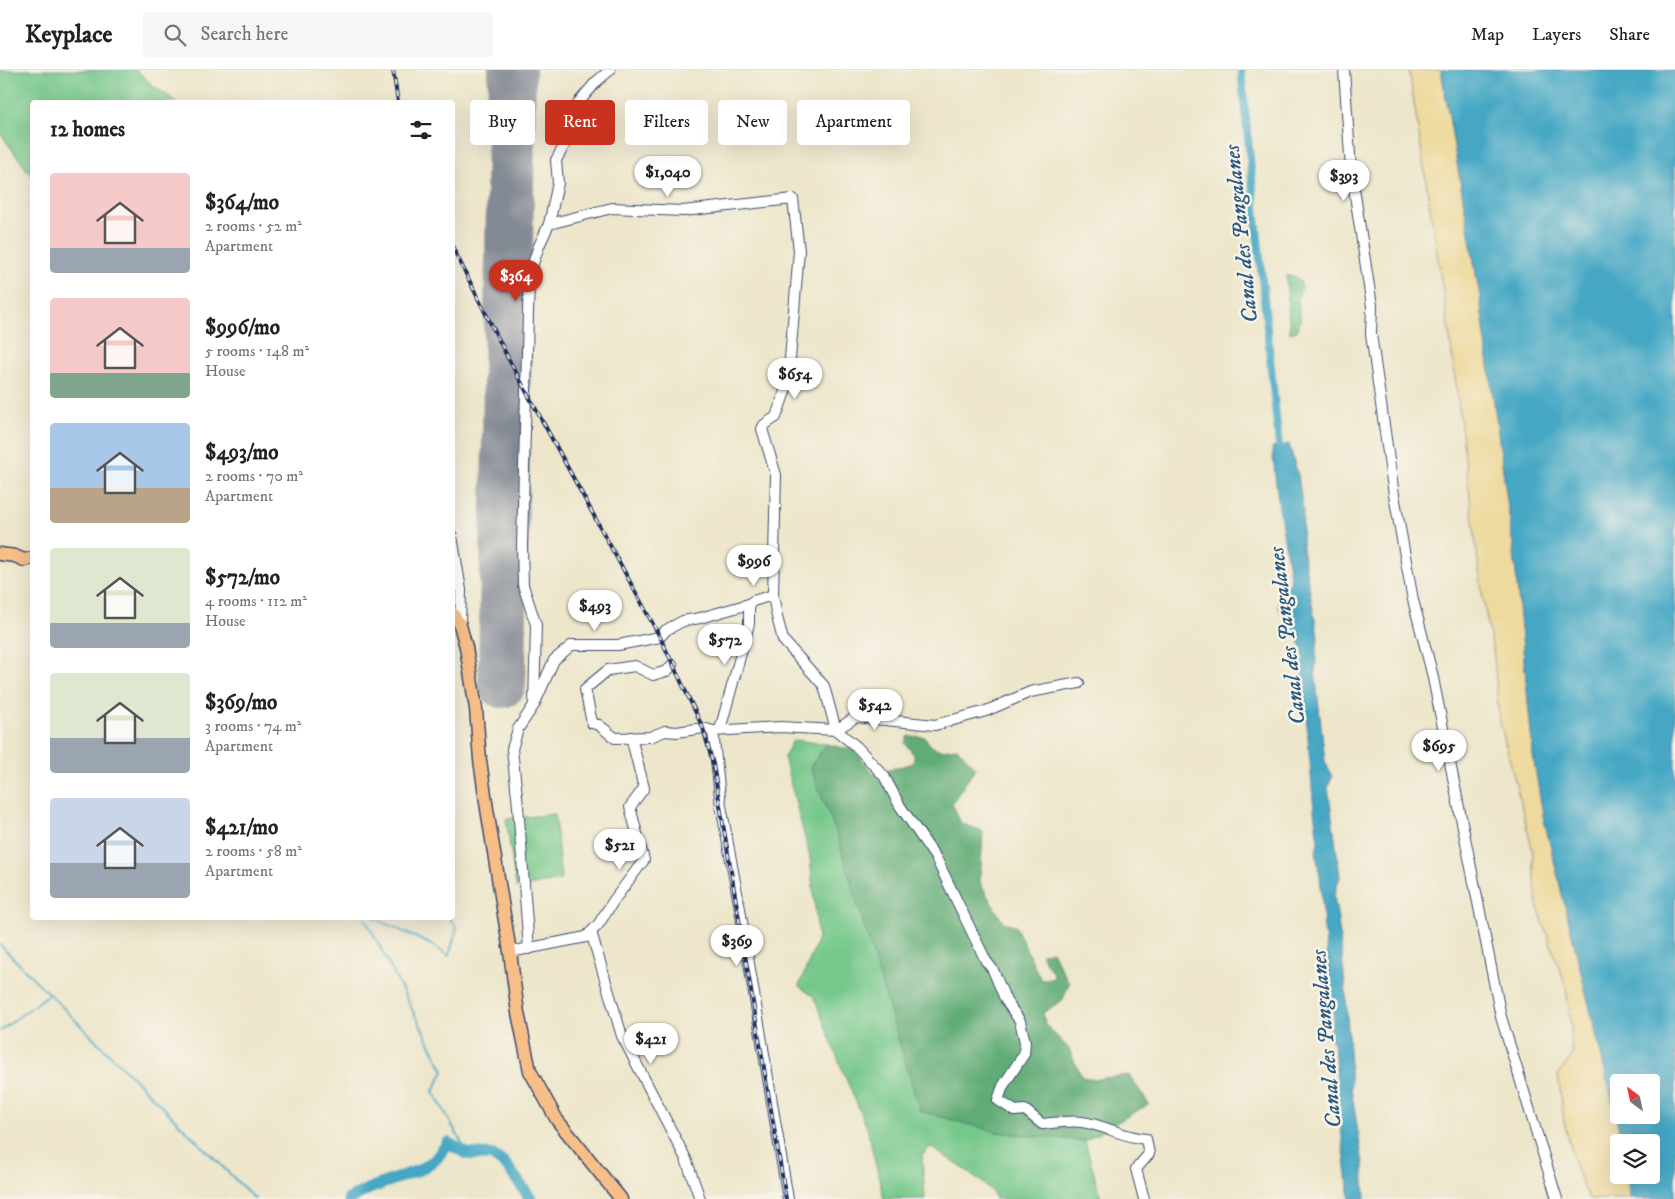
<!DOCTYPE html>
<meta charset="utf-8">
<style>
:root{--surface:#fff;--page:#f6f6f6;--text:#222;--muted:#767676;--line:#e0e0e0;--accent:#c8321e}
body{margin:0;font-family:"IM FELL DW Pica",serif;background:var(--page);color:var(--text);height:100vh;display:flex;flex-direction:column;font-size:19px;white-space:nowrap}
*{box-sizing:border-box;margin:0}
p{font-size:16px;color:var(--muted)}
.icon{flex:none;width:28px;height:28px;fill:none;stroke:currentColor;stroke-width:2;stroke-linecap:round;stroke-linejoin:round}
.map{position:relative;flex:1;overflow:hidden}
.sheet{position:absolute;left:30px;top:30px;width:425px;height:820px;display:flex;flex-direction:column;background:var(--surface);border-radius:5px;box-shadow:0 5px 20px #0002}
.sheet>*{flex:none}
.top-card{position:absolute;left:470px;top:30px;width:475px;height:45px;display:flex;gap:10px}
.needle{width:32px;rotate:327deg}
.tools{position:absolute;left:1610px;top:1004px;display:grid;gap:10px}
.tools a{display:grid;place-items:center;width:50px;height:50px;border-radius:5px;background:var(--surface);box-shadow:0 5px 20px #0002;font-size:25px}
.price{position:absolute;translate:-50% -42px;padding:0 11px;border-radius:18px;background:#fff;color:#222;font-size:16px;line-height:32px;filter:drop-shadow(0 1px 2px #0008)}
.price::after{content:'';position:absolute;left:50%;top:30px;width:15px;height:11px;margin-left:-8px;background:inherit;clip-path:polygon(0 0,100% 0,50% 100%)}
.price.selected{background:var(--accent);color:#fff}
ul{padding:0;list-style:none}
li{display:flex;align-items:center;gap:15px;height:125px;padding:0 20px}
li span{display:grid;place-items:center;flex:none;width:140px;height:100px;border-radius:5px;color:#555}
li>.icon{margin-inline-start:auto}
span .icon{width:60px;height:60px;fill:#fffc;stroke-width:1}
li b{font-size:21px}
h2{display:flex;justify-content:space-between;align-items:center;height:60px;padding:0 20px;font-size:21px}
.tag{padding:0 18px;border-radius:5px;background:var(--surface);box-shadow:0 5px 20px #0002;font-size:18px;line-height:45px}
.tag.selected{background:var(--accent);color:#fff}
header{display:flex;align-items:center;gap:30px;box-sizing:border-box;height:70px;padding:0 25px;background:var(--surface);border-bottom:1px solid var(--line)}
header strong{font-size:24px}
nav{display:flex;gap:28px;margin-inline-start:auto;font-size:18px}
.search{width:350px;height:45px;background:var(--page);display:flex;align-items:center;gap:12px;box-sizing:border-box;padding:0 18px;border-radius:5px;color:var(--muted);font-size:19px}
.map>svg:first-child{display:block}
</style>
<header>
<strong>Keyplace</strong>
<div class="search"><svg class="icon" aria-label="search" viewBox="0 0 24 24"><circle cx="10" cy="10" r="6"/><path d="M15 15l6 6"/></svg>Search here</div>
<nav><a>Map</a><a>Layers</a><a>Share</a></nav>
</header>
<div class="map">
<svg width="1675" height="1129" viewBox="0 0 1675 1129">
<rect width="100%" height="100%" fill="#f7f3e8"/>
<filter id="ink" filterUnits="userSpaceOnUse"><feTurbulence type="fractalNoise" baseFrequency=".02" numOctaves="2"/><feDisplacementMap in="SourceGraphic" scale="10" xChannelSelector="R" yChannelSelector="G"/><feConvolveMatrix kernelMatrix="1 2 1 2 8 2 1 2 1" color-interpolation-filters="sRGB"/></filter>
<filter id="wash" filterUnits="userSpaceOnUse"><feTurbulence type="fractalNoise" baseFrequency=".0096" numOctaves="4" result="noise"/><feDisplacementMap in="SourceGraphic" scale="20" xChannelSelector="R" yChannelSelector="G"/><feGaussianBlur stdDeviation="1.12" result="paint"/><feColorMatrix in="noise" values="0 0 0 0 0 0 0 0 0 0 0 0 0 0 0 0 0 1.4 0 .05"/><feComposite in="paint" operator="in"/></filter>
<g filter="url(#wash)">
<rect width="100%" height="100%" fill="#ede6ca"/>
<g fill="#75c78a" stroke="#487b74">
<polygon points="0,0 136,0 154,16 177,32 32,32 32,107 0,63"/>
<path d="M1286 206H1294L1300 211 1302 218C1292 236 1306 243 1297 261L1290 263Z"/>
<path d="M793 670 827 674 810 697 836 762 996 1062 1085 1071 1101 1129H996C991 1113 945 1087 930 1077L922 1086 925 1129H884L867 1058 839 992 814 927 799 916 818 869 810 788 784 687Z"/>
<polygon points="555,744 561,810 516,818 506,749"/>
</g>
<path fill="#60ac76" stroke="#3e6e6a" d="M908 666 925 667C934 683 941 680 957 678L976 698 952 733 961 753 983 761 980 813 1003 852 1015 855 1041 910 1055 907 1041 884 1052 881 1069 913 1063 930 1043 943 1045 954 1069 979 1082 1007 1097 1009 1129 1005 1149 1034 1085 1071 996 1062 920 1041 836 762 810 697 827 674 855 681 873 703 911 694 914 690V685L905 673Z"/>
<polygon fill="#eeda9e" stroke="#84847e" points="1409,0 1441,0 1479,221 1514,482 1533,685 1543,745 1622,1072 1619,1072 1619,1105 1627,1105 1630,1129 1589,1129 1577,1102 1564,1052 1558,1005 1572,986 1571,954 1566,917 1537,835 1532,778 1499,648 1494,587 1482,523 1450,268"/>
<g fill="#44a7c4" stroke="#306b91" fill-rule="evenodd">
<path d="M1441 0H1675V1129H1630L1627 1105H1651V1072H1622L1543 745 1533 685 1514 482 1479 221ZM1619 1012H1651V1045H1619Z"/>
<path d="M1289 374 1298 405 1303 440 1302 479 1318 566 1315 601 1325 691 1332 707 1328 717 1340 806 1334 826 1338 850 1346 923 1351 1017 1363 1094 1365 1129H1350L1340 1051 1334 973 1328 964 1334 948 1324 858 1320 806 1316 783 1318 771 1314 741 1302 594C1306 578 1299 574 1294 560 1292 552 1294 549 1289 541L1280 542C1276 526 1280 523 1291 512L1278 431 1272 378Z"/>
</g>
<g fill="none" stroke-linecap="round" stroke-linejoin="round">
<g stroke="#44a7c4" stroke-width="2">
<polyline points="365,848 444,1001 433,1021 468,1084"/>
<polyline points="374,848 432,875 449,886 457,858 450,848"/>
<polyline points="0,875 255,1129"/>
<polyline points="0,961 48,925"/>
</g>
<polyline stroke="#44a7c4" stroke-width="8" points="1241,0 1280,386"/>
<polyline stroke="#44a7c4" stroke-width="12" points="349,1129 368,1119 419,1100 435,1090 448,1073 468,1084 492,1085 506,1095 531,1129"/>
<polyline stroke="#848a94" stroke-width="48" points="502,614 512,0"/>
</g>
</g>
<g filter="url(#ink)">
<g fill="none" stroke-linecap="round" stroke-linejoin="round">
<defs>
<g id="minor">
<polyline points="1344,0 1351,99 1372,236 1371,264 1394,425 1413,530 1432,603 1501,947 1557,1129"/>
<polyline points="549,154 612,138 683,141 793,129 799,181 788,313 776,347 764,355 762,359 776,405 773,525 777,547 783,570 824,616 836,660 856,647 935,655 986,641 1030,622 1079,613"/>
<polyline points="452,466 461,520 460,555"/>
<path d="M672 595 667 601 653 605 635 596 608 600 585 619 592 653 599 655 615 668 650 667 665 661 677 662 703 658 713 661 780 657 836 660 857 677 884 706 900 736 936 788 986 891 993 900 1006 931 1020 951 1025 972 1024 984 1003 1016 998 1030 1015 1041 1025 1040 1042 1054C1054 1053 1070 1050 1082 1052 1104 1055 1123 1067 1146 1069L1149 1084 1136 1099 1144 1129"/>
<polyline points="534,635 536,555 523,515 522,475 529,205 539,176 549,154 558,113 556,90 564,76 574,44 579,32 596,12 610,0"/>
<polyline points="720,660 749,554 749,534"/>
<polyline points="713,661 721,736 740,839 788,1129"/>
<polyline points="591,862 622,966 686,1089 700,1129"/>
<polyline points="529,879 518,736 512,679 518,659 534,635 554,590 572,575 618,575 660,567 666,560 683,551 700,548 749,534 753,531 773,525"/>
<polyline points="510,882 586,867 598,855 614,830 644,790 630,737 644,718 631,667"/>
</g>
<g id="major">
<polyline points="0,484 15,486 24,490 32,488"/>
<polyline points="452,543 460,555 466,577 476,639 480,690 487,739 510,882 518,943 530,1001 557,1050 621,1129"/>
</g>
</defs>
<use href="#minor" stroke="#3a4a6e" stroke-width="12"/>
<use href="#major" stroke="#3a4a6e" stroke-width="15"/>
<use href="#minor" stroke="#fff" stroke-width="10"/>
<use href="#major" stroke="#f7be88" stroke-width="12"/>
<defs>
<g id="rail">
<polyline points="393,0 398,32"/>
<polyline points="452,176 508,288 660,567 703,658 713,694 786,1129"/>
</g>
</defs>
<use href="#rail" stroke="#1b2f5e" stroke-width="4"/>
<use href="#rail" stroke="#f7f3e8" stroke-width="2" stroke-dasharray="5.5" stroke-linecap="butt"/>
</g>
</g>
<g text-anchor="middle" stroke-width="5" stroke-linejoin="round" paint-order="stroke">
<g font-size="22" font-style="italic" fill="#295982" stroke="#f7f3e8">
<text transform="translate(1240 164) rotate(-96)" y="8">Canal des Pangalanes</text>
<text transform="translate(1286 566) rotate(-97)" y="8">Canal des Pangalanes</text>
<text transform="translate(1325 969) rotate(-95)" y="8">Canal des Pangalanes</text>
</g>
</g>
</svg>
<div class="tools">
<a><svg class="needle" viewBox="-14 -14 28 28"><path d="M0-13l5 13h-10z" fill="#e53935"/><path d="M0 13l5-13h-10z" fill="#767676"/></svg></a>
<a><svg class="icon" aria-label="layers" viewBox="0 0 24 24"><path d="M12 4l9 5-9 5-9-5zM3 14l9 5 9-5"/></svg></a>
</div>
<b class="price" style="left:668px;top:128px">$1,040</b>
<b class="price" style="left:1344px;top:132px">$393</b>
<b class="price selected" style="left:516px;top:232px">$364</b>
<b class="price" style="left:795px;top:330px">$654</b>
<b class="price" style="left:754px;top:517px">$996</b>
<b class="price" style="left:595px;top:562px">$493</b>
<b class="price" style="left:725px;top:596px">$572</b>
<b class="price" style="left:875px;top:661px">$542</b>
<b class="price" style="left:1439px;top:702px">$695</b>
<b class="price" style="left:620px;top:801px">$521</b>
<b class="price" style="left:737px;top:897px">$369</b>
<b class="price" style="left:651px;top:995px">$421</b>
<div class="top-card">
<a class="tag">Buy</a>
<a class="tag selected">Rent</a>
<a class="tag">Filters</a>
<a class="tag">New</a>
<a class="tag">Apartment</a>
</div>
<section class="sheet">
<h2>12 homes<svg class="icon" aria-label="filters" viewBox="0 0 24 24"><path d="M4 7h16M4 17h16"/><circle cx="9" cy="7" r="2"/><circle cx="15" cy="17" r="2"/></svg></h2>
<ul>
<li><span style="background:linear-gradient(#f6c9c9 75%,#9aa5b1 0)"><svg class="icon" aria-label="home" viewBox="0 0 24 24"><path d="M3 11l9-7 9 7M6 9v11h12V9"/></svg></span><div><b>$364/mo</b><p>2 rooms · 52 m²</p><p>Apartment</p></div></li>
<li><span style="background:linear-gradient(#f6c9c9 75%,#7fa58c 0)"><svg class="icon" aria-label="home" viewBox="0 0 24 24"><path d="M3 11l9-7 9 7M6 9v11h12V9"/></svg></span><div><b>$996/mo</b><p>5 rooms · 148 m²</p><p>House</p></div></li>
<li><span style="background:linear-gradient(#a9c7e8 65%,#b9a48a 0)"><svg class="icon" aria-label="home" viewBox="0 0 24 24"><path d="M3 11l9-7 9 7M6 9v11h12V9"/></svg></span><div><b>$493/mo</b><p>2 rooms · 70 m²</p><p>Apartment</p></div></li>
<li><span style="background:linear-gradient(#dfe7d0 75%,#9aa5b1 0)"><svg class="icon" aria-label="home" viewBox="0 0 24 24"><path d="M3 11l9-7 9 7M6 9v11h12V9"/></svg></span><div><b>$572/mo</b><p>4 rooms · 112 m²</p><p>House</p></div></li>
<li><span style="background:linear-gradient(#dfe7d0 65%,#9aa5b1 0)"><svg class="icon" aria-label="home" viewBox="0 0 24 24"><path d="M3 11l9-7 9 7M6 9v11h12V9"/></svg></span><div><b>$369/mo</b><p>3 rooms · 74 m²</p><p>Apartment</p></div></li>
<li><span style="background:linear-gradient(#c9d6e8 65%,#9aa5b1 0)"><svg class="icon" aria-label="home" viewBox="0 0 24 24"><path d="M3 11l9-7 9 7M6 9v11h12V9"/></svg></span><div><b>$421/mo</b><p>2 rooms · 58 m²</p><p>Apartment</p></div></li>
</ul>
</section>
</div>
